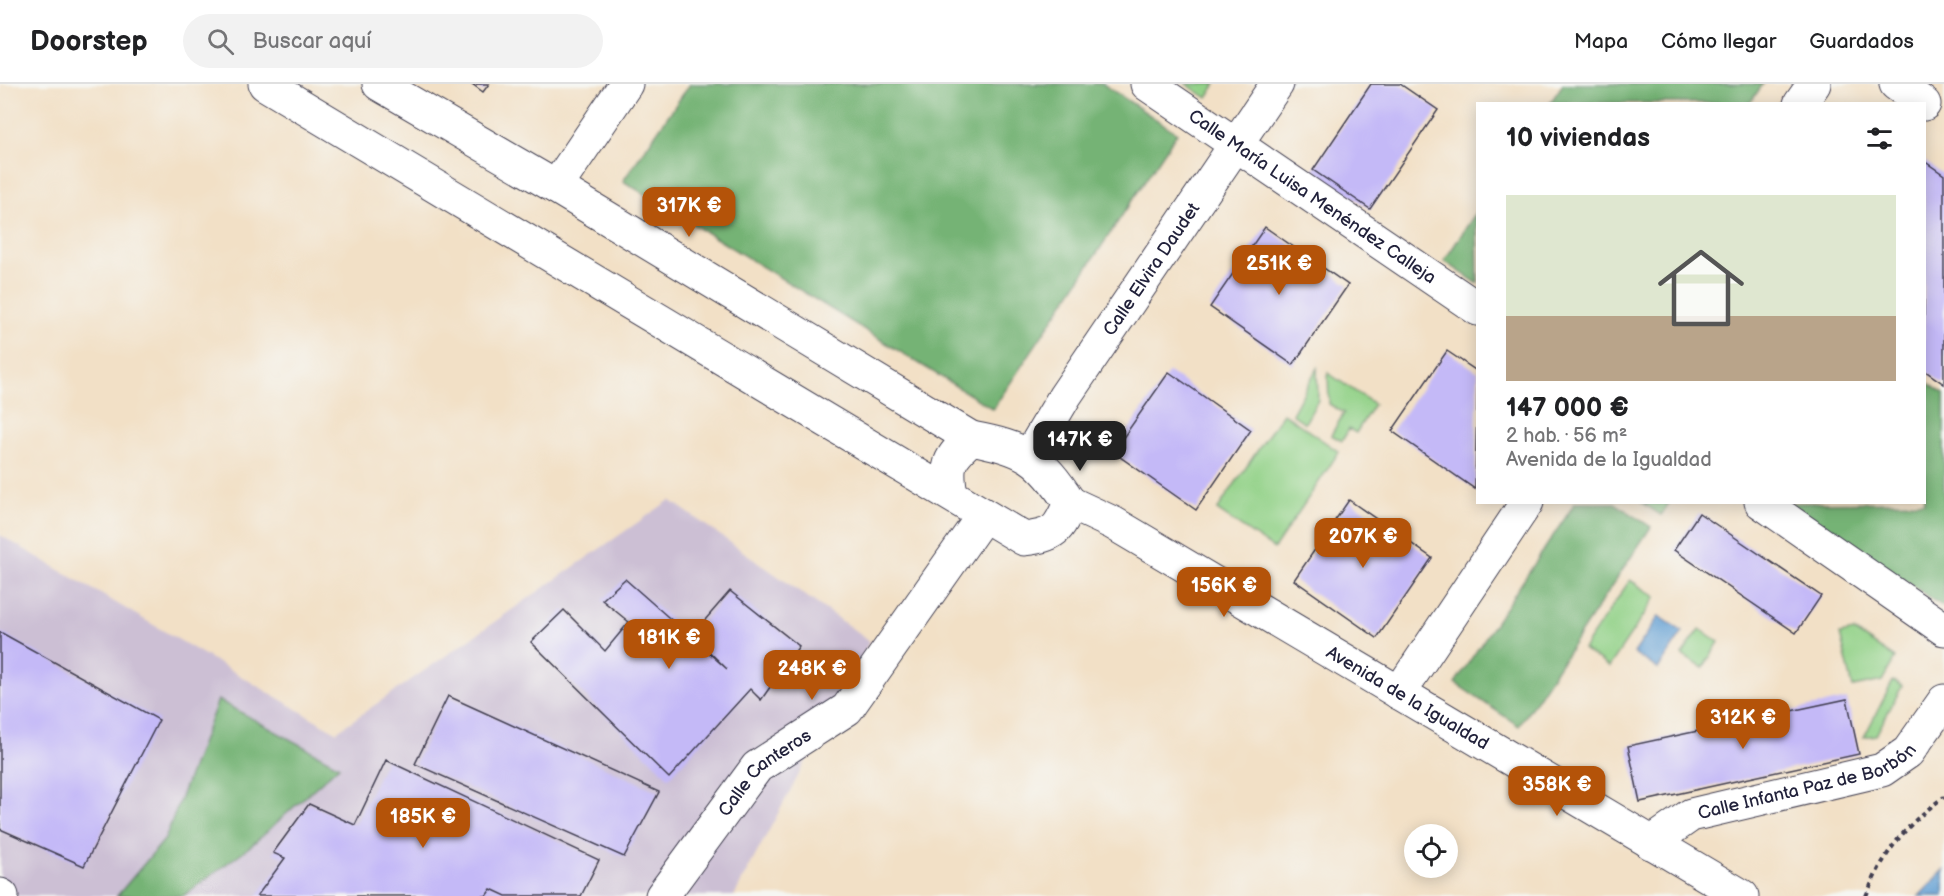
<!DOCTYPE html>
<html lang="es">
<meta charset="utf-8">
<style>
:root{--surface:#fff;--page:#f2f2f2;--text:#202124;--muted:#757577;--line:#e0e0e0;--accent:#b45309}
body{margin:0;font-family:"Balsamiq Sans",sans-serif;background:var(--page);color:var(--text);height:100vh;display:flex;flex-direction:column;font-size:22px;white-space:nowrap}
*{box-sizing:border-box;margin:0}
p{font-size:20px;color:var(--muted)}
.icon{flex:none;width:33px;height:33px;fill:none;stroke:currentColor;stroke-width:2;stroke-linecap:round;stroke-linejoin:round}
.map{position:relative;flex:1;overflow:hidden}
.drawer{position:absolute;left:1476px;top:18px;width:450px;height:402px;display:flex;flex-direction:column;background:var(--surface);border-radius:0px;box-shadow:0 3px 15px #0003}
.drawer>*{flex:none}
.tools{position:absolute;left:1404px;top:740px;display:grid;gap:12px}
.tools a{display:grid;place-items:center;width:54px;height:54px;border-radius:50%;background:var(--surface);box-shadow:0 3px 15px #0003;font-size:30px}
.price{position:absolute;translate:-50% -51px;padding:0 14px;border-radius:12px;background:var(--accent);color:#fff;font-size:20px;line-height:39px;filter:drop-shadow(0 2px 3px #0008)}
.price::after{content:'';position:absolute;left:50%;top:36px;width:18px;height:14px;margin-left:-9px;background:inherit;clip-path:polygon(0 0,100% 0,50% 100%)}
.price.on{background:#222;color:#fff}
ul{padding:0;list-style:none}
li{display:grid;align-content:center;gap:12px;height:318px;padding:0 30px}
li span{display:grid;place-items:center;height:186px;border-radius:0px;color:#555}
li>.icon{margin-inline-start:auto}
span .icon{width:108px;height:108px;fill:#fffc;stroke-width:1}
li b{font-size:26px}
h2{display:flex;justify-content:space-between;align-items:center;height:72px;padding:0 30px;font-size:26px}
header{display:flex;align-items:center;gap:36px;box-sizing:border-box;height:84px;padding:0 30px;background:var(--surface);border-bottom:2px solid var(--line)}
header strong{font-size:28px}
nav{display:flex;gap:33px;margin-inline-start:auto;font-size:21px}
.search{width:420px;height:54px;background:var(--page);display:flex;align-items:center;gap:15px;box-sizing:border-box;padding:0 21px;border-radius:33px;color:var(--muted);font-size:22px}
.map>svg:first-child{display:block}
</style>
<header>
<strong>Doorstep</strong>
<div class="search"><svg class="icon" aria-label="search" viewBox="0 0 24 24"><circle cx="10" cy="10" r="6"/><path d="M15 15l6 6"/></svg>Buscar aquí</div>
<nav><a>Mapa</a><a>Cómo llegar</a><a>Guardados</a></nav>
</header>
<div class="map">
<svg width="1944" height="812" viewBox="0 0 1944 812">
<rect width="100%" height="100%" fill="#f6f6f2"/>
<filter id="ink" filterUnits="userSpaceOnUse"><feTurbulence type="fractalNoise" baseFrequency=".0167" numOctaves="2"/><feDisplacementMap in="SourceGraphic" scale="12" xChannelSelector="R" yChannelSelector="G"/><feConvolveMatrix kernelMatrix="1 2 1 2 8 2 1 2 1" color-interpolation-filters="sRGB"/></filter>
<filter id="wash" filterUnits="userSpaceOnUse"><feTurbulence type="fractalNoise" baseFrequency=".008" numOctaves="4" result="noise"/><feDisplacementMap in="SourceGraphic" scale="24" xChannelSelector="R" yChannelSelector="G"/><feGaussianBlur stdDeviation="1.35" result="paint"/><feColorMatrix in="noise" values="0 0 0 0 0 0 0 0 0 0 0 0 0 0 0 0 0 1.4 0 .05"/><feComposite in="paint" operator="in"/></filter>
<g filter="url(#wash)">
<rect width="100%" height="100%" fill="#f2e0c6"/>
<polygon fill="#ccbfd4" points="670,416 870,557 734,812 0,812 0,451 336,648"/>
<g fill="#92d187" stroke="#5a7a61" stroke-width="1.5">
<polygon points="1186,0 1216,0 1207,14"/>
<polygon points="1317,284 1318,316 1305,339 1292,330"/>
<polygon points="1328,289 1374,320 1356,349 1349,345 1342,357 1331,351 1344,329 1329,320"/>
<polygon points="1283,329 1339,368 1274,465 1217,426"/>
<polygon points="1643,419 1669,419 1661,431"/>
<polygon points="1630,496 1656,513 1609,583 1583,565"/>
<polygon points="1700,545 1719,558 1703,584 1682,571"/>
<polygon points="1854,547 1895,574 1882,597 1853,603 1840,550"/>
<polygon points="1893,597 1902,602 1876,651 1864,653"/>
</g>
<g fill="#75b374" stroke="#4c6a58" stroke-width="1.5">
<polygon points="690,0 1103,0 1177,49 993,325 623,97"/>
<polygon points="1563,0 1763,0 1750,19 1550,19"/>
<polygon points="1477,127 1478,199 1477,199 1444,177"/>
<polygon points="1925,297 1944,310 1944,523 1789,419 1924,418"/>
<polygon points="1575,419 1615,419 1651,443 1519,642 1455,599"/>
<polygon points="218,616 339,682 252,761 183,812 117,812 165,755"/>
</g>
<g fill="#629fd3" stroke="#426087" stroke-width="1.5">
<polygon points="1659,532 1683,548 1658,585 1634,569"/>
<polygon points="1944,786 1944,812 1919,812"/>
</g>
<g id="blocks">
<g fill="#c4b9f7">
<polygon points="472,0 489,0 483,8"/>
<polygon points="1371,0 1400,0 1438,26 1370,125 1313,86"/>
<polygon points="1924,77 1944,91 1944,300 1924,286"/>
<polygon points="1265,143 1348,201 1293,281 1210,223"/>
<polygon points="1447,267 1478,288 1475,405 1392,347"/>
<polygon points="1169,288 1251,346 1196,426 1113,368"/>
<polygon points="1349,416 1432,474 1377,554 1294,496"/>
<polygon points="1699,429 1821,512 1796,549 1674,466"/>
<polygon points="625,495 727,585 692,551 730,507 799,562 761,616 750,605 669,694 531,558 564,526 605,567 629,538 602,516"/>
<polygon points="0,548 159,636 84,782 0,745"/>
<polygon points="448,612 659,708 624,773 415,680"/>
<polygon points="1847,615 1859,670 1640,718 1628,662"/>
<polygon points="386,676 599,776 581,812 506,812 491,805 486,812 257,812 285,774 273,769 309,720 355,741"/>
</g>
</g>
</g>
<g filter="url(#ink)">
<use href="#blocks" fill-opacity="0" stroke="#413e50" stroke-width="1.5"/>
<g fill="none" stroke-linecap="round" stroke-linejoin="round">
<defs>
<g id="street">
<path d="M265 0 1024 455C1055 451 1058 447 1070 419 1040 373 1025 364 971 354 948 375 946 380 951 410"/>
<polyline points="379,0 556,103 971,354"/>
<path id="s1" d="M1147 0 1478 225"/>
<polyline points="1896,0 1924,20"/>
<polyline points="1800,20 1814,0"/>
<polyline points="556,103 626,0"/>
<path id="s2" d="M1030 371 1065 312 1277 0"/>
<polyline points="1761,418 1944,545"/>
<path id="s3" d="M1070 419 1113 439 1742 812"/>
<polyline points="1399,609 1527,418"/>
<path id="s4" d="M1651 759 1691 731 1882 686 1908 668 1944 617"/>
<polyline points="0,811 2,812"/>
<path id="s5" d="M662 812 757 683 847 625 983 432"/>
</g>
</defs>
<use href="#street" stroke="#413e50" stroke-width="35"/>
<path stroke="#413e50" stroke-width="4" stroke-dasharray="4.5 4.5" stroke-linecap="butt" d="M1866 812C1885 767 1904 742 1944 713"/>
<use href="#street" stroke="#fff" stroke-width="33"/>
</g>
</g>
<g text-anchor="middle" stroke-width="4.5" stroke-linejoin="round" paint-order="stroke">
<g font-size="18" fill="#22223b" stroke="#f6f6f2">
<text dy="6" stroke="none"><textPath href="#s1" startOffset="200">Calle María Luisa Menéndez Calleja</textPath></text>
<text dy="6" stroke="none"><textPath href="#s2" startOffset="222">Calle Elvira Daudet</textPath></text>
<text dy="6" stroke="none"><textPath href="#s3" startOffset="390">Avenida de la Igualdad</textPath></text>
<text dy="6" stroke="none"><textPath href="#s5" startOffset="162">Calle Canteros</textPath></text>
<text dy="6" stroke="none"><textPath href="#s4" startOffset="170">Calle Infanta Paz de Borbón</textPath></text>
</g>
</g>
</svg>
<div class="tools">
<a><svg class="icon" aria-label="locate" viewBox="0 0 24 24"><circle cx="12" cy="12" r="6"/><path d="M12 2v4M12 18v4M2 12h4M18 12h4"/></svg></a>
</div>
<b class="price" style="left:689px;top:154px">317K €</b>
<b class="price" style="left:1279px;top:212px">251K €</b>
<b class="price on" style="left:1080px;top:388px">147K €</b>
<b class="price" style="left:1363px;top:485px">207K €</b>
<b class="price" style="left:1224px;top:534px">156K €</b>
<b class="price" style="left:669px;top:586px">181K €</b>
<b class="price" style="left:812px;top:617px">248K €</b>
<b class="price" style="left:1743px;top:666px">312K €</b>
<b class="price" style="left:1557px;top:733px">358K €</b>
<b class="price" style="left:423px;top:765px">185K €</b>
<section class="drawer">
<h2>10 viviendas<svg class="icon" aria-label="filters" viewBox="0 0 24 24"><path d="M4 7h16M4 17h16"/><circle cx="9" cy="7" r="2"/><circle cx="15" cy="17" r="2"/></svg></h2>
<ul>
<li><span style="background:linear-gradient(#dfe7d0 65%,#b9a48a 0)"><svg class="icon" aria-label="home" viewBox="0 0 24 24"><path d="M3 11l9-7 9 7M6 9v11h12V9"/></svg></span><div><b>147 000 €</b><p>2 hab. · 56 m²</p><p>Avenida de la Igualdad</p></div></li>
</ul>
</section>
</div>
